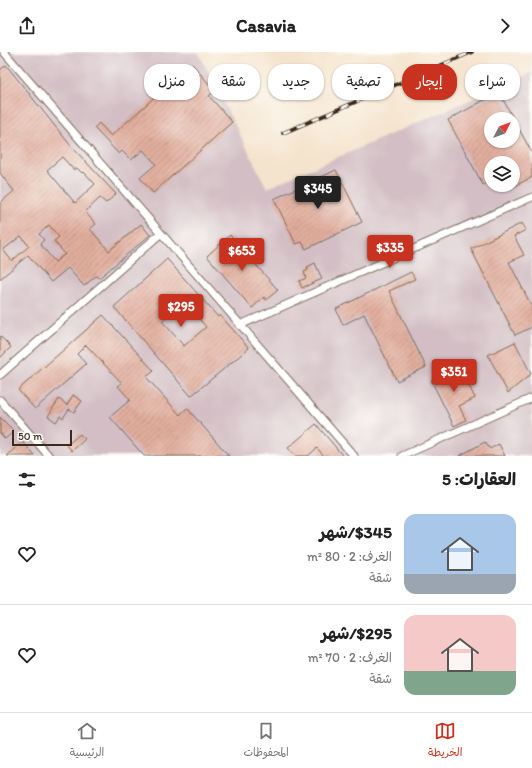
<!DOCTYPE html>
<html lang="ar">
<meta charset="utf-8">
<style>
:root{--surface:#fff;--page:#f6f6f6;--text:#222;--muted:#767676;--line:#e0e0e0;--accent:#c8321e}
body{margin:0;font-family:Itim,"Playpen Sans Arabic",sans-serif;background:var(--page);color:var(--text);direction:rtl;height:100vh;display:flex;flex-direction:column;font-size:15px;white-space:nowrap}
*{box-sizing:border-box;margin:0}
p{font-size:13px;color:var(--muted)}
.icon{flex:none;width:22px;height:22px;fill:none;stroke:currentColor;stroke-width:2;stroke-linecap:round;stroke-linejoin:round}
.map{position:relative;height:404px;overflow:hidden;direction:ltr}
.drawer{display:flex;flex-direction:column;background:var(--surface);flex:1}
.drawer>*{flex:none}
.hud{position:absolute;left:12px;top:12px;width:508px;height:36px;direction:rtl;display:flex;gap:8px}
.needle{width:26px;rotate:48deg}
.tools{position:absolute;left:484px;top:60px;display:grid;gap:8px}
.tools a{display:grid;place-items:center;width:36px;height:36px;border-radius:50%;background:var(--surface);box-shadow:0 1px 3px #0004;font-size:20px}
.scale{position:absolute;left:12px;bottom:10px;width:60px;box-sizing:border-box;padding-left:4px;border:2px solid #3b2a1e;border-top:0;font-size:11px;line-height:14px;white-space:nowrap;color:#3b2a1e;-webkit-text-stroke:3px #fdfcf7;paint-order:stroke}
.price{position:absolute;translate:-50% -34px;padding:0 9px;border-radius:4px;background:var(--accent);color:#fff;font-size:13px;line-height:26px;filter:drop-shadow(0 1px 2px #0008)}
.price::after{content:'';position:absolute;left:50%;top:24px;width:12px;height:9px;margin-left:-6px;background:inherit;clip-path:polygon(0 0,100% 0,50% 100%)}
.price.on{background:#222;color:#fff}
ul{padding:0;list-style:none}
li{display:flex;align-items:center;gap:12px;height:100px;padding:0 16px}
li+li{border-top:1px solid var(--line)}
li span{display:grid;place-items:center;flex:none;width:112px;height:80px;border-radius:12px;color:#555}
li>.icon{margin-inline-start:auto}
span .icon{width:48px;height:48px;fill:#fffc;stroke-width:1}
li b{font-size:17px}
h2{display:flex;justify-content:space-between;align-items:center;height:48px;padding:0 16px;font-size:17px}
.chip{padding:0 14px;border-radius:16px;background:var(--surface);box-shadow:0 1px 3px #0004;font-size:14px;line-height:36px}
.chip.on{background:var(--accent);color:#fff}
header{display:flex;justify-content:space-between;align-items:center;height:52px;padding:0 16px;background:var(--surface);font-size:18px;font-weight:700}
.tab-bar{display:flex;justify-content:space-around;align-items:center;height:56px;border-top:1px solid var(--line);background:var(--surface);font-size:11px;color:var(--muted)}
.tab-bar a{display:grid;justify-items:center;gap:2px}
.tab-bar .on{color:var(--accent)}
.map>svg:first-child{display:block}
</style>
<header><svg class="icon" aria-label="forward" viewBox="0 0 24 24"><path d="M9 5l7 7-7 7"/></svg>Casavia<svg class="icon" aria-label="share" viewBox="0 0 24 24"><path d="M12 15V3M7 8l5-5 5 5M5 13v7h14v-7"/></svg></header>
<div class="map">
<svg width="532" height="404" viewBox="0 0 532 404">
<defs>
<pattern id="building-hatch" width="6" height="6" patternUnits="userSpaceOnUse"><rect width="6" height="6" fill="#e2ae9e"/><path d="M-1 1l2-2M0 6l6-6M5 7l2-2" fill="none" stroke="#b88e80"/></pattern>
</defs>
<rect width="100%" height="100%" fill="#fdfcf7"/>
<filter id="ink" filterUnits="userSpaceOnUse"><feTurbulence type="fractalNoise" baseFrequency=".025" numOctaves="2"/><feDisplacementMap in="SourceGraphic" scale="8" xChannelSelector="R" yChannelSelector="G"/><feConvolveMatrix kernelMatrix="1 2 1 2 8 2 1 2 1" color-interpolation-filters="sRGB"/></filter>
<filter id="wash" filterUnits="userSpaceOnUse"><feTurbulence type="fractalNoise" baseFrequency=".012" numOctaves="4" result="noise"/><feDisplacementMap in="SourceGraphic" scale="16" xChannelSelector="R" yChannelSelector="G"/><feGaussianBlur stdDeviation="0.9" result="paint"/><feColorMatrix in="noise" values="0 0 0 0 0 0 0 0 0 0 0 0 0 0 0 0 0 1.4 0 .05"/><feComposite in="paint" operator="in"/></filter>
<g filter="url(#wash)">
<rect width="100%" height="100%" fill="#f5e4cd"/>
<path fill="#d2bec4" fill-rule="evenodd" d="M0 0H198L267 136 532 21V404H0ZM491 67H513V89H491ZM491 111H513V133H491Z"/>
<g id="blocks">
<g fill="url(#building-hatch)" fill-rule="evenodd">
<polygon points="192,12 215,39 209,44 232,70 153,141 140,126 156,112 143,98 131,108 122,99 119,102 94,76 99,71 111,84"/>
<path d="M6 13 71 94 116 142 106 151 100 146 85 160 96 172 90 177 109 199 141 172 150 183 99 226 96 224 84 234 68 216 51 230 28 203 0 227V151L14 139 0 121V18ZM62 105 74 118 77 116 82 121 84 120 95 132 75 151 47 118ZM49 173 59 185 54 189 65 202 55 210 40 192 44 188 39 182ZM21 184 29 194 12 209 3 198Z"/>
<path d="M499 40 532 101V125L513 135V111H491V129L483 133 448 68ZM491 67H513V89H491Z"/>
<polygon points="336,118 362,170 306,197 302,190 296,192 274,147"/>
<polygon points="522,171 526,178 514,184 524,203 509,210 532,255 532,275 515,283 471,197"/>
<polygon points="230,183 278,238 266,248 264,245 252,256 207,204"/>
<path d="M167 207 218 265 220 263 249 296 191 344 114 255ZM177 246 187 257 189 255 206 275 184 294 162 269 169 263 164 258Z"/>
<polygon points="315,211 322,227 302,236 299,229 306,226 304,220 308,218 307,215"/>
<polygon points="411,220 415,227 389,239 426,315 397,329 364,262 343,273 336,257"/>
<polygon points="103,263 154,319 146,325 180,363 187,356 229,404 144,404 110,365 130,348 118,334 122,331 86,293 77,302 86,312 35,357 18,338"/>
<polygon points="0,284 11,295 0,306"/>
<polygon points="515,290 531,322 508,341 488,303"/>
<polygon points="459,314 475,346 459,354 466,368 454,374 431,328"/>
<polygon points="73,343 82,349 74,360 69,357 63,366 60,364 56,370 48,364 59,347 67,353"/>
<polygon points="0,365 14,379 5,387 0,381"/>
<polygon points="316,372 343,404 324,404 317,396 308,404 295,404 288,396"/>
<polygon points="80,382 85,387 72,399 67,393"/>
<polygon points="23,390 35,404 7,404"/>
<polygon points="485,390 490,397 499,392 505,404 459,404"/>
</g>
</g>
</g>
<g filter="url(#ink)">
<use href="#blocks" fill-opacity="0" stroke="#7c6b5b" stroke-width="1"/>
<g fill="none" stroke-linecap="round" stroke-linejoin="round">
<defs>
<g id="street">
<polyline points="4,0 354,404"/>
<polyline points="240,273 532,145"/>
<polyline points="0,323 160,182"/>
<polyline points="0,348 49,404"/>
<polyline points="402,404 532,346"/>
</g>
</defs>
<use href="#street" stroke="#7c6b5b" stroke-width="9"/>
<use href="#street" stroke="#fff" stroke-width="7"/>
<defs>
<polyline id="rail" points="283,81 472,0"/>
</defs>
<use href="#rail" stroke="#3b2a1e" stroke-width="4"/>
<use href="#rail" stroke="#fdfcf7" stroke-width="2.5" stroke-dasharray="8" stroke-linecap="butt"/>
</g>
</g>
</svg>
<div class="tools">
<a><svg class="needle" viewBox="-14 -14 28 28"><path d="M0-13l5 13h-10z" fill="#e53935"/><path d="M0 13l5-13h-10z" fill="#767676"/></svg></a>
<a><svg class="icon" aria-label="layers" viewBox="0 0 24 24"><path d="M12 4l9 5-9 5-9-5zM3 14l9 5 9-5"/></svg></a>
</div>
<div class="scale">50 m</div>
<b class="price on" style="left:318px;top:158px">$345</b>
<b class="price" style="left:390px;top:217px">$335</b>
<b class="price" style="left:242px;top:220px">$653</b>
<b class="price" style="left:181px;top:276px">$295</b>
<b class="price" style="left:454px;top:341px">$351</b>
<div class="hud">
<a class="chip">شراء</a>
<a class="chip on">إيجار</a>
<a class="chip">تصفية</a>
<a class="chip">جديد</a>
<a class="chip">شقة</a>
<a class="chip">منزل</a>
</div>
</div>
<section class="drawer">
<h2>العقارات: 5<svg class="icon" aria-label="filters" viewBox="0 0 24 24"><path d="M4 7h16M4 17h16"/><circle cx="9" cy="7" r="2"/><circle cx="15" cy="17" r="2"/></svg></h2>
<ul>
<li><span style="background:linear-gradient(#a9c7e8 75%,#9aa5b1 0)"><svg class="icon" aria-label="home" viewBox="0 0 24 24"><path d="M3 11l9-7 9 7M6 9v11h12V9"/></svg></span><div><b>$345/شهر</b><p>الغرف: 2 · 80 m²</p><p>شقة</p></div><svg class="icon" aria-label="heart" viewBox="0 0 24 24"><path d="M12 20l-8-8c-3-5 5-10 8-4 3-6 11-1 8 4z"/></svg></li>
<li><span style="background:linear-gradient(#f6c9c9 70%,#7fa58c 0)"><svg class="icon" aria-label="home" viewBox="0 0 24 24"><path d="M3 11l9-7 9 7M6 9v11h12V9"/></svg></span><div><b>$295/شهر</b><p>الغرف: 2 · 70 m²</p><p>شقة</p></div><svg class="icon" aria-label="heart" viewBox="0 0 24 24"><path d="M12 20l-8-8c-3-5 5-10 8-4 3-6 11-1 8 4z"/></svg></li>
</ul>
</section>
<nav class="tab-bar">
<a class="on"><svg class="icon" aria-label="map" viewBox="0 0 24 24"><path d="M3 6l6-2 6 2 6-2v14l-6 2-6-2-6 2zM9 4v14M15 6v14"/></svg>الخريطة</a>
<a><svg class="icon" aria-label="saved" viewBox="0 0 24 24"><path d="M7 4h10v16l-5-4-5 4z"/></svg>المحفوظات</a>
<a><svg class="icon" aria-label="home" viewBox="0 0 24 24"><path d="M3 11l9-7 9 7M6 9v11h12V9"/></svg>الرئيسية</a>
</nav>
